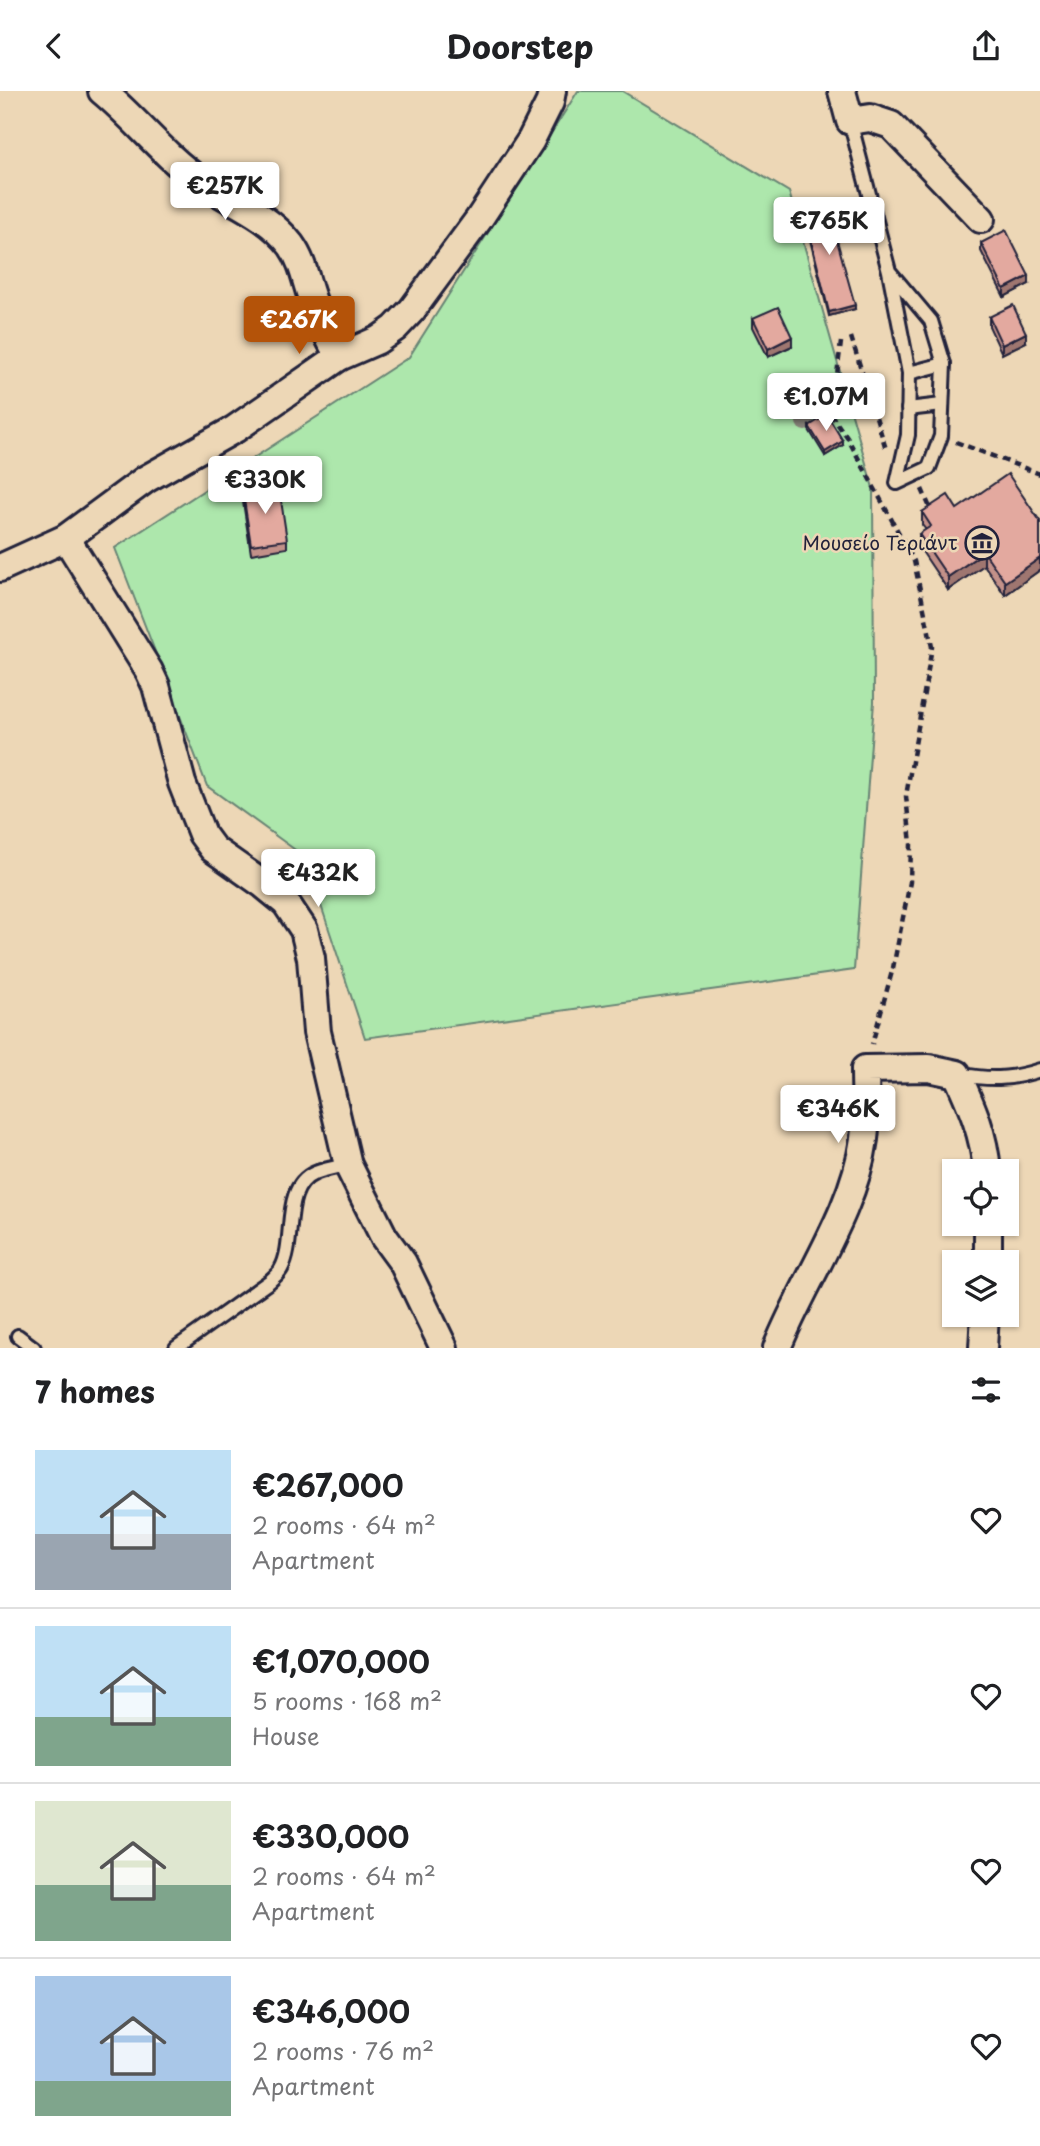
<!DOCTYPE html>
<meta charset="utf-8">
<style>
:root{--surface:#fff;--page:#f2f2f2;--text:#202124;--muted:#757577;--line:#e0e0e0;--accent:#b45309}
body{margin:0;font-family:"Playpen Sans",sans-serif;background:var(--page);color:var(--text);height:100vh;display:flex;flex-direction:column;font-size:26px;white-space:nowrap}
*{box-sizing:border-box;margin:0}
p{font-size:23px;color:var(--muted)}
.icon{flex:none;width:38px;height:38px;fill:none;stroke:currentColor;stroke-width:2;stroke-linecap:round;stroke-linejoin:round}
.map{position:relative;height:1257px;overflow:hidden}
.details{display:flex;flex-direction:column;background:var(--surface);flex:1}
.details>*{flex:none}
.controls{position:absolute;left:942px;top:1068px;display:grid;gap:14px}
.controls a{display:grid;place-items:center;width:77px;height:77px;border-radius:0px;background:var(--surface);box-shadow:0 2px 5px #0004;font-size:35px}
.price{position:absolute;translate:-50% -60px;padding:0 16px;border-radius:7px;background:#fff;color:#222;font-size:23px;line-height:46px;filter:drop-shadow(0 2px 4px #0008)}
.price::after{content:'';position:absolute;left:50%;top:42px;width:21px;height:16px;margin-left:-10px;background:inherit;clip-path:polygon(0 0,100% 0,50% 100%)}
.price.selected{background:var(--accent);color:#fff}
ul{padding:0;list-style:none}
li{display:flex;align-items:center;gap:21px;height:175px;padding:0 35px}
li+li{border-top:2px solid var(--line)}
li span{display:grid;place-items:center;flex:none;width:196px;height:140px;border-radius:0px;color:#555}
li>.icon{margin-inline-start:auto}
span .icon{width:84px;height:84px;fill:#fffc;stroke-width:1}
li b{font-size:30px}
h2{display:flex;justify-content:space-between;align-items:center;height:84px;padding:0 35px;font-size:30px}
header{display:flex;justify-content:space-between;align-items:center;height:91px;padding:0 35px;background:var(--surface);font-size:32px;font-weight:700}
.map>svg:first-child{display:block}
</style>
<header><svg class="icon" aria-label="back" viewBox="0 0 24 24"><path d="M15 5l-7 7 7 7"/></svg>Doorstep<svg class="icon" aria-label="share" viewBox="0 0 24 24"><path d="M12 15V3M7 8l5-5 5 5M5 13v7h14v-7"/></svg></header>
<div class="map">
<svg width="1040" height="1257" viewBox="0 0 1040 1257">
<rect width="100%" height="100%" fill="#edd7b6"/>
<filter id="ink" filterUnits="userSpaceOnUse"><feTurbulence type="fractalNoise" baseFrequency=".0143" numOctaves="2"/><feDisplacementMap in="SourceGraphic" scale="14" xChannelSelector="R" yChannelSelector="G"/><feConvolveMatrix kernelMatrix="1 2 1 2 8 2 1 2 1" color-interpolation-filters="sRGB"/></filter>
<g filter="url(#ink)">
<polygon fill="#ade7ac" stroke="#688474" stroke-width="2" points="578,0 622,0 789,101 873,397 874,611 854,879 365,947 305,766 207,695 115,457 409,266"/>
<g fill="none" stroke-linecap="round" stroke-linejoin="round">
<defs>
<g id="service">
<polyline points="850,30 889,180 931,230 944,273 941,345 929,377 897,392 908,344 909,282 889,180"/>
<polyline points="909,282 944,273"/>
<polyline points="908,318 942,314"/>
<path d="M958 983C989 989 1009 989 1040 979"/>
<polyline points="18,1245 34,1257"/>
<path d="M176 1257 270 1190C274 1186 279 1182 281 1178 297 1150 280 1097 315 1082 325 1078 337 1076 348 1074"/>
</g>
<g id="minor">
<path d="M102 0C136 28 163 64 200 90 231 111 267 123 291 154 304 172 306 193 314 213 321 231 330 249 339 266"/>
<polyline points="842,0 850,30 870,27 891,34 981,128"/>
<polyline points="66,447 149,580 156,595 182,692 202,743 213,758 264,794 286,812 304,839 311,867 317,941 348,1074 384,1146 403,1172 444,1257"/>
<polyline points="0,477 66,447 146,388 235,338 339,266 378,249 395,237 412,219 479,128 531,49 550,11 552,0"/>
<polyline points="988,1132 988,1171"/>
<path d="M777 1257C804 1189 854 1121 864 1048 867 1025 865 1001 865 978L929 977 957 983C972 1016 984 1043 987 1080"/>
<polyline points="983,1257 985,1223"/>
</g>
</defs>
<use href="#service" stroke="#22223b" stroke-width="18"/>
<use href="#minor" stroke="#22223b" stroke-width="32"/>
<g stroke="#22223b" stroke-width="4.5" stroke-dasharray="7 5" stroke-linecap="butt">
<polyline points="851,246 886,358"/>
<polyline points="841,251 832,325 848,348 914,470 932,556 906,705 911,753 910,791 893,877 872,953"/>
<polyline points="818,334 819,325 825,322 832,325"/>
<polyline points="956,351 1040,383"/>
<polyline points="922,398 931,419"/>
<polyline points="907,460 923,447"/>
</g>
<use href="#service" stroke="#edd7b6" stroke-width="12"/>
<use href="#minor" stroke="#edd7b6" stroke-width="26"/>
</g>
<circle fill="#8d897f" cx="805" cy="331" r="9"/>
<g fill="#c39189" stroke="#22223b" stroke-width="2">
<polygon points="803,117 855,218 829,225 803,121"/>
<polygon points="981,152 1029,193 1004,206 981,160"/>
<polygon points="989,226 1026,251 1002,263 989,235"/>
<polygon points="753,227 792,255 768,266 753,236"/>
<polygon points="809,335 843,354 825,365 809,339"/>
<polygon points="243,402 287,449 287,457 251,463 243,411"/>
<polygon points="957,418 1040,430 1040,479 1005,504 984,474 948,499 919,456 919,443 926,439 922,434 922,421"/>
</g>
<g fill="#9f766f" stroke="#22223b" stroke-width="2">
<polygon points="1029,185 1029,193 1004,206 1004,198"/>
<polygon points="855,214 855,218 829,225 829,221"/>
<polygon points="1026,242 1026,251 1002,263 1002,254"/>
<polygon points="792,246 792,255 768,266 768,258"/>
<polygon points="843,350 843,354 825,365 825,361"/>
<polygon points="984,461 984,474 948,499 948,486"/>
<polygon points="1040,467 1040,479 1005,504 1005,491"/>
</g>
<g fill="#e3a99f" stroke="#22223b" stroke-width="2">
<polygon points="826,110 855,214 829,221 803,117"/>
<polygon points="1006,139 1029,185 1004,198 981,152"/>
<polygon points="1013,214 1026,242 1002,254 989,226"/>
<polygon points="778,216 792,246 768,258 753,227"/>
<polygon points="827,324 843,350 825,361 809,335"/>
<polygon points="1008,383 1040,430 1040,467 1005,491 984,461 948,486 919,443 931,435 922,421 948,404 957,418"/>
<polygon points="279,396 287,449 251,454 243,402"/>
</g>
</g>
<defs>
<symbol id="museum-ring" viewBox="-11 -11 22 22"><circle r="9.5" fill="#edd7b6" stroke="#22223b" stroke-width="1.5"/><path d="M0-6L6-3V-2H-6V-3ZM-5-1h2V3h-2ZM-1-1h2V3h-2ZM3-1h2V3H3ZM-6 4H6V6H-6Z" fill="#22223b"/></symbol>
</defs>
<g fill-rule="evenodd">
<use href="#museum-ring" x="963" y="433" width="38" height="38"/>
</g>
<g text-anchor="middle" stroke-width="5" stroke-linejoin="round" paint-order="stroke">
<g font-size="19" fill="#22223b" stroke="#edd7b6" text-anchor="end">
<text x="958" y="459">Μουσείο Τεριάντ</text>
</g>
</g>
</svg>
<div class="controls">
<a><svg class="icon" aria-label="locate" viewBox="0 0 24 24"><circle cx="12" cy="12" r="6"/><path d="M12 2v4M12 18v4M2 12h4M18 12h4"/></svg></a>
<a><svg class="icon" aria-label="layers" viewBox="0 0 24 24"><path d="M12 4l9 5-9 5-9-5zM3 14l9 5 9-5"/></svg></a>
</div>
<b class="price" style="left:225px;top:131px">€257K</b>
<b class="price" style="left:829px;top:166px">€765K</b>
<b class="price selected" style="left:299px;top:265px">€267K</b>
<b class="price" style="left:826px;top:342px">€1.07M</b>
<b class="price" style="left:265px;top:425px">€330K</b>
<b class="price" style="left:318px;top:818px">€432K</b>
<b class="price" style="left:838px;top:1054px">€346K</b>
</div>
<section class="details">
<h2>7 homes<svg class="icon" aria-label="filters" viewBox="0 0 24 24"><path d="M4 7h16M4 17h16"/><circle cx="9" cy="7" r="2"/><circle cx="15" cy="17" r="2"/></svg></h2>
<ul>
<li><span style="background:linear-gradient(#bfe0f5 60%,#9aa5b1 0)"><svg class="icon" aria-label="home" viewBox="0 0 24 24"><path d="M3 11l9-7 9 7M6 9v11h12V9"/></svg></span><div><b>€267,000</b><p>2 rooms · 64 m²</p><p>Apartment</p></div><svg class="icon" aria-label="heart" viewBox="0 0 24 24"><path d="M12 20l-8-8c-3-5 5-10 8-4 3-6 11-1 8 4z"/></svg></li>
<li><span style="background:linear-gradient(#bfe0f5 65%,#7fa58c 0)"><svg class="icon" aria-label="home" viewBox="0 0 24 24"><path d="M3 11l9-7 9 7M6 9v11h12V9"/></svg></span><div><b>€1,070,000</b><p>5 rooms · 168 m²</p><p>House</p></div><svg class="icon" aria-label="heart" viewBox="0 0 24 24"><path d="M12 20l-8-8c-3-5 5-10 8-4 3-6 11-1 8 4z"/></svg></li>
<li><span style="background:linear-gradient(#dfe7d0 60%,#7fa58c 0)"><svg class="icon" aria-label="home" viewBox="0 0 24 24"><path d="M3 11l9-7 9 7M6 9v11h12V9"/></svg></span><div><b>€330,000</b><p>2 rooms · 64 m²</p><p>Apartment</p></div><svg class="icon" aria-label="heart" viewBox="0 0 24 24"><path d="M12 20l-8-8c-3-5 5-10 8-4 3-6 11-1 8 4z"/></svg></li>
<li><span style="background:linear-gradient(#a9c7e8 75%,#7fa58c 0)"><svg class="icon" aria-label="home" viewBox="0 0 24 24"><path d="M3 11l9-7 9 7M6 9v11h12V9"/></svg></span><div><b>€346,000</b><p>2 rooms · 76 m²</p><p>Apartment</p></div><svg class="icon" aria-label="heart" viewBox="0 0 24 24"><path d="M12 20l-8-8c-3-5 5-10 8-4 3-6 11-1 8 4z"/></svg></li>
</ul>
</section>
